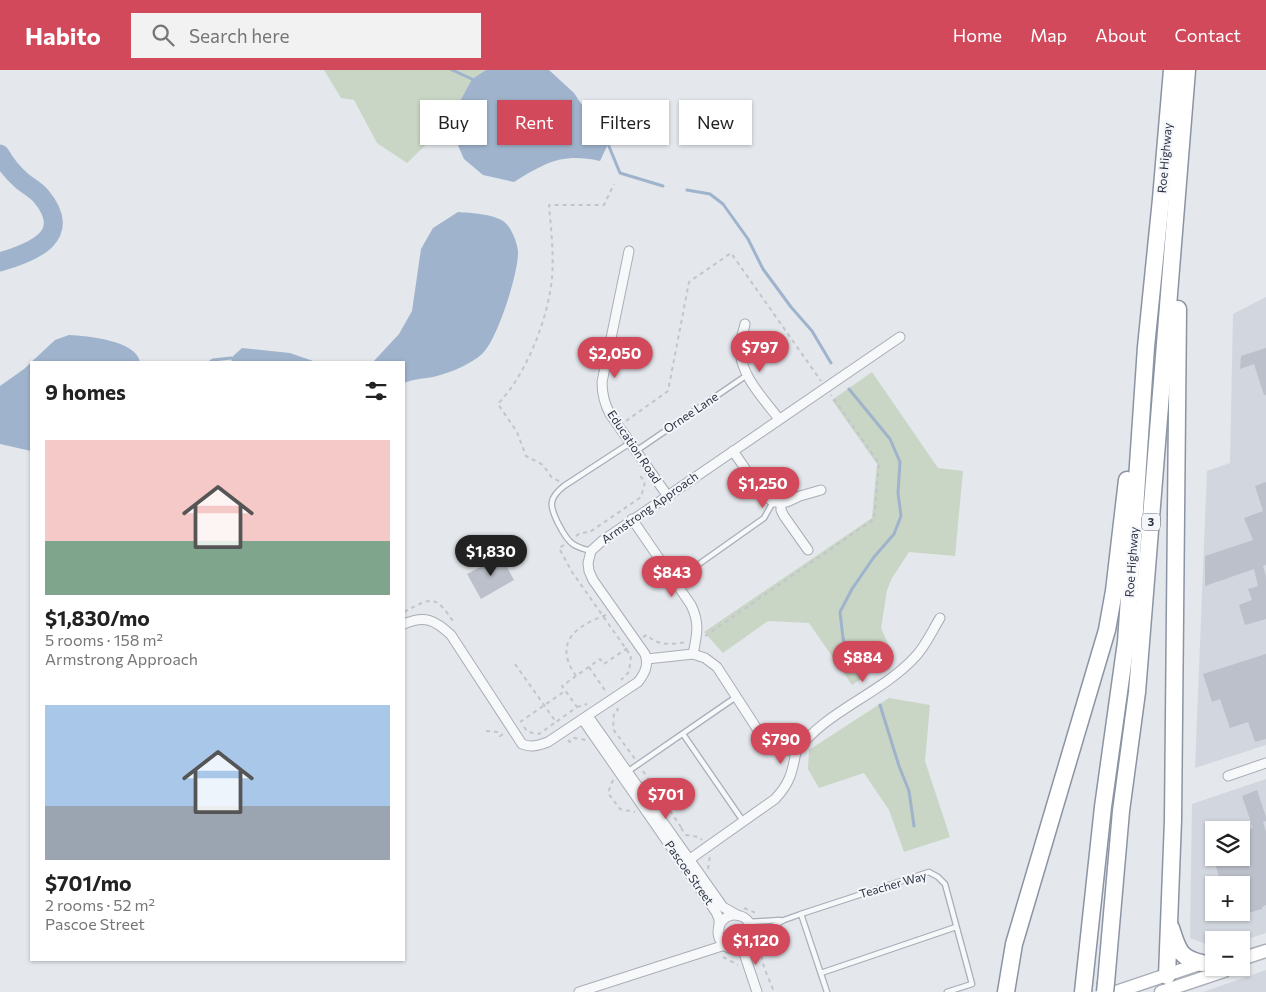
<!DOCTYPE html>
<meta charset="utf-8">
<style>
:root{--surface:#fff;--page:#f2f2f2;--text:#222;--muted:#767676;--accent:#d1495b}
body{margin:0;font-family:Commissioner,sans-serif;background:var(--page);color:var(--text);height:100vh;display:flex;flex-direction:column;font-size:19px;white-space:nowrap}
*{box-sizing:border-box;margin:0}
p{font-size:16px;color:var(--muted)}
.icon{flex:none;width:28px;height:28px;fill:none;stroke:currentColor;stroke-width:2;stroke-linecap:round;stroke-linejoin:round}
.map{position:relative;flex:1;overflow:hidden}
.details{position:absolute;left:30px;top:291px;width:375px;height:600px;display:flex;flex-direction:column;background:var(--surface);border-radius:0px;box-shadow:0 1px 4px #0004}
.details>*{flex:none}
.top-card{position:absolute;left:420px;top:30px;width:475px;height:45px;display:flex;gap:10px}
.tools{position:absolute;left:1205px;top:751px;display:grid;gap:10px}
.tools a{display:grid;place-items:center;width:45px;height:45px;border-radius:0px;background:var(--surface);box-shadow:0 1px 4px #0004;font-size:25px}
.price{position:absolute;translate:-50% -42px;padding:0 11px;border-radius:18px;background:var(--accent);color:#fff;font-size:16px;line-height:32px;filter:drop-shadow(0 1px 2px #0008)}
.price::after{content:'';position:absolute;left:50%;top:30px;width:15px;height:11px;margin-left:-8px;background:inherit;clip-path:polygon(0 0,100% 0,50% 100%)}
.price.current{background:#222;color:#fff}
ul{padding:0;list-style:none}
li{display:grid;align-content:center;gap:10px;height:265px;padding:0 15px}
li span{display:grid;place-items:center;height:155px;border-radius:0px;color:#555}
li>.icon{margin-inline-start:auto}
span .icon{width:90px;height:90px;fill:#fffc;stroke-width:1}
li b{font-size:21px}
h2{display:flex;justify-content:space-between;align-items:center;height:60px;padding:0 15px;font-size:21px}
.pill{padding:0 18px;border-radius:0px;background:var(--surface);box-shadow:0 1px 4px #0004;font-size:18px;line-height:45px}
.pill.current{background:var(--accent);color:#fff}
header{display:flex;align-items:center;gap:30px;box-sizing:border-box;height:70px;padding:0 25px;background:var(--accent);color:#fff}
header strong{font-size:24px}
nav{display:flex;gap:28px;margin-inline-start:auto;font-size:18px}
.search{width:350px;height:45px;background:var(--page);display:flex;align-items:center;gap:12px;box-sizing:border-box;padding:0 18px;border-radius:0px;color:var(--muted);font-size:19px}
.map>svg:first-child{display:block}
</style>
<header>
<strong>Habito</strong>
<div class="search"><svg class="icon" aria-label="search" viewBox="0 0 24 24"><circle cx="10" cy="10" r="6"/><path d="M15 15l6 6"/></svg>Search here</div>
<nav><a>Home</a><a>Map</a><a>About</a><a>Contact</a></nav>
</header>
<div class="map">
<svg width="1266" height="922" viewBox="0 0 1266 922">
<rect width="100%" height="100%" fill="#e4e7ec"/>
<g fill="#d2d6de" fill-rule="evenodd">
<polygon points="1266,227 1266,675 1195,698 1207,401 1230,393 1233,244"/>
<path d="M1266 709V863L1241 871 1214 870V877L1190 868 1192 734ZM1214 760H1241V788H1214ZM1214 815H1241V842H1214Z"/>
<polygon points="1266,900 1266,922 1203,922"/>
</g>
<g fill="#c9d6c5">
<polygon points="324,0 486,0 472,9 448,53 407,93 377,73 354,30 341,28"/>
<polygon points="872,302 938,398 963,401 955,486 909,482 892,508 887,520 881,558 894,587 852,615 809,553 768,551 723,583 704,562 872,448 877,394 832,330"/>
<polygon points="889,628 930,635 925,691 950,767 904,782 889,740 864,703 819,718 808,699 809,680"/>
</g>
<g fill="#9fb4cc">
<path d="M486 0H549L574 23 608 74 600 91C562 83 547 92 514 112L483 105 464 89 448 53 472 9Z"/>
<path d="M458 142C470 143 493 144 503 151 511 156 517 172 518 181 519 202 497 271 482 284 471 294 452 302 437 306 426 309 415 308 404 313V292H373L399 264 412 241 421 179 433 158Z"/>
<path d="M69 265C87 266 136 270 140 292H31V381L0 374V316L24 299 55 270Z"/>
<polygon points="242,278 290,283 316,292 232,292 231,288"/>
</g>
<g fill="none" stroke-linecap="round" stroke-linejoin="round">
<g stroke="#9fb4cc" stroke-width="3">
<polyline points="452,0 472,9"/>
<polyline points="608,74 620,103 663,116"/>
<polyline points="687,120 710,124 723,134 748,169 763,199 791,237 812,261 831,293"/>
<polyline points="210,292 213,290 231,288"/>
<polyline points="849,319 890,369 900,392 898,423 901,446 894,464 874,487 852,519 840,542 843,568 849,590 861,608"/>
<polyline points="880,635 899,696 909,721 914,756"/>
</g>
<path stroke="#9fb4cc" stroke-width="19" d="M0 84C6 95 13 103 22 111 28 116 36 120 41 126 74 166 34 182 0 192"/>
</g>
<g fill="#bbc0ca">
<polygon points="1266,278 1266,325 1264,325 1254,294 1240,299 1241,286"/>
<polygon points="1266,412 1266,495 1263,496 1266,507 1266,549 1245,555 1239,535 1252,530 1248,519 1258,516 1254,499 1205,516 1205,486 1253,470 1244,448 1263,441 1255,416"/>
<polygon points="501,486 514,510 481,529 467,504"/>
<polygon points="1266,584 1266,669 1255,672 1248,652 1230,658 1220,629 1212,632 1203,604"/>
<polygon points="1257,720 1266,747 1266,751 1263,752 1266,762 1266,835 1262,837 1262,839 1241,845 1241,815 1222,815 1213,788 1249,788 1241,762 1253,758 1242,726"/>
</g>
<g fill="none" stroke-linecap="round" stroke-linejoin="round">
<defs>
<g id="service">
<polyline points="636,381 747,305"/>
<path d="M591 481C585 479 578 478 573 474 565 469 550 441 552 432 553 425 559 420 564 416L630 373"/>
<polyline points="675,511 764,448 773,432"/>
<polyline points="683,664 743,751"/>
<polyline points="627,702 736,627"/>
<polyline points="801,844 827,922"/>
<polyline points="749,852 780,850"/>
<polyline points="751,868 784,850 801,844 929,802 938,807 945,814 972,914 947,922"/>
<polyline points="821,903 956,857"/>
</g>
<g id="minor">
<path d="M629 181 602 312C602 324 604 333 610 344L667 425"/>
<path d="M745 254C744 260 741 267 740 273 737 302 763 328 779 349"/>
<polyline points="733,381 762,423 773,432 787,432 800,426 821,420"/>
<polyline points="781,433 781,440 784,446 808,480"/>
<path d="M632 449 691 535C700 553 697 565 693 584L647 589"/>
<path d="M404 554C425 545 435 550 451 565L522 674C532 678 539 675 548 672L638 612C645 603 649 595 645 584L593 510 589 501 588 493 591 481 602 471 900 267"/>
<polyline points="588,646 723,837 737,845"/>
<polyline points="583,650 716,842 719,849 719,860"/>
<path d="M796 682C825 641 881 624 915 587 925 577 932 561 940 548"/>
<polyline points="1228,706 1266,693"/>
<path d="M683 794 775 729C790 713 792 703 796 682L775 677 763 668 717 597 705 588 693 584"/>
<circle cx="735" cy="862" r="17"/>
<polyline points="742,877 757,922"/>
<polyline points="579,922 725,875"/>
</g>
<g id="secondary">
<polyline points="1241,889 1266,881"/>
<polyline points="1116,922 1214,889"/>
<polyline points="1161,922 1224,901 1228,898"/>
</g>
<g id="motorway">
<path d="M1171 858C1178 879 1179 888 1202 893"/>
<polyline points="1167,906 1173,750 1178,239"/>
<polyline points="1106,913 1121,741 1137,622 1187,0"/>
<polyline points="1006,922 1014,874 1107,560 1114,521 1127,410"/>
<polyline points="1083,922 1103,737 1126,572 1146,277 1161,129 1172,0"/>
</g>
</defs>
<use href="#service" stroke="#a9aeb7" stroke-width="7"/>
<use href="#minor" stroke="#a9aeb7" stroke-width="11"/>
<use href="#secondary" stroke="#a9aeb7" stroke-width="15"/>
<use href="#motorway" stroke="#8b94a3" stroke-width="19"/>
<g stroke="#c2c5cb" stroke-width="2" stroke-dasharray="4 4" stroke-linecap="butt">
<polyline points="626,351 668,321 689,212 731,183 821,311"/>
<path d="M559 411 552 408 543 395 526 386 517 362 498 334C527 303 548 249 552 208 554 184 551 159 549 135H604L614 114"/>
<polyline points="576,466 580,463 590,462 641,427 645,412 640,406"/>
<polyline points="564,475 559,478 572,502 631,586 629,602 621,610"/>
<path d="M404 542C434 526 435 525 455 554"/>
<path d="M606 545C575 556 553 573 576 606L600 589 604 594 629 577"/>
<polyline points="705,566 874,449 879,393 831,325"/>
<path d="M643 567 647 565C659 577 672 574 687 572"/>
<polyline points="515,594 556,652 577,637 562,616 576,606"/>
<polyline points="589,597 606,622"/>
<polyline points="577,637 587,634"/>
<polyline points="617,638 618,640 614,643 613,659 635,689"/>
<polyline points="520,652 565,621"/>
<polyline points="524,657 528,662 539,664 556,652 557,653"/>
<polyline points="486,661 498,662 500,666 503,664"/>
<polyline points="568,670 570,672 574,668 586,670"/>
<polyline points="643,701 681,757 679,758"/>
<polyline points="613,710 608,723 620,739 635,742"/>
<polyline points="681,758 686,765 699,767 702,770"/>
<polyline points="708,799 710,786"/>
<polyline points="744,838 756,843"/>
<path d="M764 870C756 887 768 905 774 922"/>
<polyline points="723,887 738,895"/>
</g>
<use href="#service" stroke="#f7f8fa" stroke-width="4.5"/>
<use href="#minor" stroke="#f7f8fa" stroke-width="9"/>
<use href="#secondary" stroke="#fff" stroke-width="12"/>
<use href="#motorway" stroke="#fff" stroke-width="16"/>
<defs>
<polyline id="motorway-bridge" points="1105,922 1106,913"/>
</defs>
<use href="#motorway-bridge" stroke="#8b94a3" stroke-width="19" stroke-linecap="butt"/>
<use href="#motorway-bridge" stroke="#fff" stroke-width="16"/>
</g>
<g text-anchor="middle" stroke-width="4" stroke-linejoin="round" paint-order="stroke">
<rect fill="#f4f6f9" stroke="#676e7b" stroke-width="1" x="1142" y="443.5" width="18" height="17" rx="4"/>
<g font-size="11" font-weight="bold" fill="#2b3445">
<text x="1151" y="456">3</text>
</g>
<g font-size="12" fill="#2b3445" stroke="#f4f6f9">
<text transform="translate(1165 88) rotate(-85)" y="4">Roe Highway</text>
<text transform="translate(691 343) rotate(-34)" y="4">Ornee Lane</text>
<text transform="translate(634 377) rotate(56)" y="4">Education Road</text>
<text transform="translate(650 438) rotate(-35)" y="4">Armstrong Approach</text>
<text transform="translate(1132 492) rotate(-86)" y="4">Roe Highway</text>
<text transform="translate(689 803) rotate(55)" y="4">Pascoe Street</text>
<text transform="translate(893 815) rotate(-16)" y="4">Teacher Way</text>
</g>
</g>
</svg>
<div class="tools">
<a><svg class="icon" aria-label="layers" viewBox="0 0 24 24"><path d="M12 4l9 5-9 5-9-5zM3 14l9 5 9-5"/></svg></a>
<a>+</a>
<a>−</a>
</div>
<b class="price" style="left:760px;top:303px">$797</b>
<b class="price" style="left:615px;top:309px">$2,050</b>
<b class="price" style="left:763px;top:439px">$1,250</b>
<b class="price current" style="left:491px;top:507px">$1,830</b>
<b class="price" style="left:672px;top:528px">$843</b>
<b class="price" style="left:863px;top:613px">$884</b>
<b class="price" style="left:781px;top:695px">$790</b>
<b class="price" style="left:666px;top:750px">$701</b>
<b class="price" style="left:756px;top:896px">$1,120</b>
<div class="top-card">
<a class="pill">Buy</a>
<a class="pill current">Rent</a>
<a class="pill">Filters</a>
<a class="pill">New</a>
</div>
<section class="details">
<h2>9 homes<svg class="icon" aria-label="filters" viewBox="0 0 24 24"><path d="M4 7h16M4 17h16"/><circle cx="9" cy="7" r="2"/><circle cx="15" cy="17" r="2"/></svg></h2>
<ul>
<li><span style="background:linear-gradient(#f6c9c9 65%,#7fa58c 0)"><svg class="icon" aria-label="home" viewBox="0 0 24 24"><path d="M3 11l9-7 9 7M6 9v11h12V9"/></svg></span><div><b>$1,830/mo</b><p>5 rooms · 158 m²</p><p>Armstrong Approach</p></div></li>
<li><span style="background:linear-gradient(#a9c7e8 65%,#9aa5b1 0)"><svg class="icon" aria-label="home" viewBox="0 0 24 24"><path d="M3 11l9-7 9 7M6 9v11h12V9"/></svg></span><div><b>$701/mo</b><p>2 rooms · 52 m²</p><p>Pascoe Street</p></div></li>
</ul>
</section>
</div>
